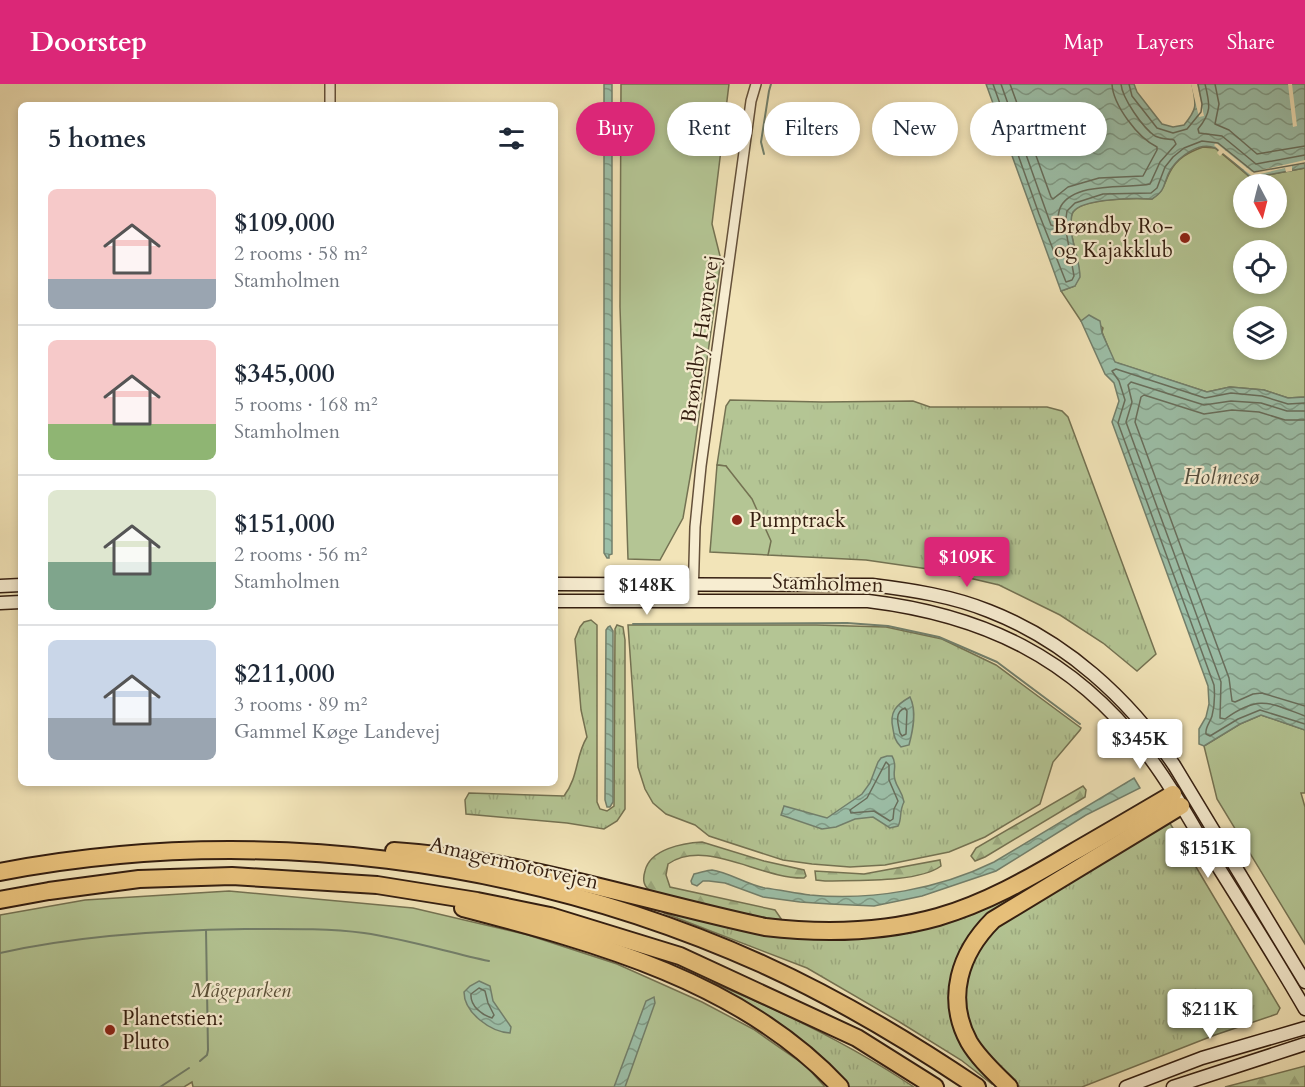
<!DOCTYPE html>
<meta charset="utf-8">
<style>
:root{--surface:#fff;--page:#f6f6f7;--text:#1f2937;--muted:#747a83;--line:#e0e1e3;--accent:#db2777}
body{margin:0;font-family:Cardo,serif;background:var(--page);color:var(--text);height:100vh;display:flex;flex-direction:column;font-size:22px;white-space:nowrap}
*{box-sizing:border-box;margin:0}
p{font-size:20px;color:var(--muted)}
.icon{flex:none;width:33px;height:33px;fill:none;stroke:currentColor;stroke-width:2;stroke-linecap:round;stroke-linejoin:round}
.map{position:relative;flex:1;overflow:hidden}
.details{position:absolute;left:18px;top:18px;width:540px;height:684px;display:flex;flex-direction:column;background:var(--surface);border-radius:9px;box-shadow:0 3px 9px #0003}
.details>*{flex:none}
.top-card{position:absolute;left:576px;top:18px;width:570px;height:54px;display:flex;gap:12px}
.needle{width:39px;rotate:173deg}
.controls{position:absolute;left:1233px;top:90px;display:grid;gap:12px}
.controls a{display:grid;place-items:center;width:54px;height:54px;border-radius:50%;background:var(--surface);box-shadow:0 3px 9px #0003;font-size:30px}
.price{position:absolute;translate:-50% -51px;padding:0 14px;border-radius:6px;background:#fff;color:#222;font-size:20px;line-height:39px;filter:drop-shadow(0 2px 3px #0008)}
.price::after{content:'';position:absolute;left:50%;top:36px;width:18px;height:14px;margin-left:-9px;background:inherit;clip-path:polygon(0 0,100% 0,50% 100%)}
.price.current{background:var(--accent);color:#fff}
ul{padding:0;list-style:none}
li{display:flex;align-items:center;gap:18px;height:150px;padding:0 30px}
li+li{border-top:2px solid var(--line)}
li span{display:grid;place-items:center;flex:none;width:168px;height:120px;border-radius:9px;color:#555}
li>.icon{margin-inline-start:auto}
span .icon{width:72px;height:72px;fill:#fffc;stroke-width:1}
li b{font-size:26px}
h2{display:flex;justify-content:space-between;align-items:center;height:72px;padding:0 30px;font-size:26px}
.pill{padding:0 21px;border-radius:27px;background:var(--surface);box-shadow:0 3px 9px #0003;font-size:21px;line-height:54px}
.pill.current{background:var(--accent);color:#fff}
header{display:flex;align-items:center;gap:36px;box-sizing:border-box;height:84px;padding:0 30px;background:var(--accent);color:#fff}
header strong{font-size:28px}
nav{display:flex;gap:33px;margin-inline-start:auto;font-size:21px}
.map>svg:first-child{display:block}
</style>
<header>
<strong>Doorstep</strong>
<nav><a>Map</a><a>Layers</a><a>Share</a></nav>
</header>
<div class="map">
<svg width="1305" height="1003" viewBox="0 0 1305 1003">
<defs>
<pattern id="grass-tufts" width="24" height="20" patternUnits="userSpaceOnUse" patternTransform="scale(1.5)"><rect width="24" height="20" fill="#b4c594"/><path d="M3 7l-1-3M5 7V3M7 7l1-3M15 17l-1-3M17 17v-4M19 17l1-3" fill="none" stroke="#9ba97f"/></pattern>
<pattern id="forest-firs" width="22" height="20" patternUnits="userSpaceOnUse" patternTransform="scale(1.5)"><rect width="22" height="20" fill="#b4c594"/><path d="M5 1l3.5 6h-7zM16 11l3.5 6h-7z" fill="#9ba97f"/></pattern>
<pattern id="water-waves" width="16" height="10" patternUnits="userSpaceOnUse" patternTransform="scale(1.5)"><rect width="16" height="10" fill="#9cbfa8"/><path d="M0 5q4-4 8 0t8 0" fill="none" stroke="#809b87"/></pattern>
</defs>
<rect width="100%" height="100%" fill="#f2e4b8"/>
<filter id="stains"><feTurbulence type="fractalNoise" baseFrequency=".00333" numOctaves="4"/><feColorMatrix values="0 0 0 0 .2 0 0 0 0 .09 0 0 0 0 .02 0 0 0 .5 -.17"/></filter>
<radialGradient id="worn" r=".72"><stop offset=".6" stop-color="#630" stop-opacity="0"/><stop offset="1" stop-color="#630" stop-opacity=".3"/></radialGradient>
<g fill="url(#grass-tufts)" stroke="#747252" stroke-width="1.5">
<polygon points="730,316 823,318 913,317 930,323 1047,323 1062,327 1068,333 1156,570 1137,587 1103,559 1060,531 999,501 935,486 866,476 768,471 770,457 726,382 717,381 726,322"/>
<path d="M591 536 597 541V718L600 725 607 727 614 722 615 545 617 541 623 543 625 556V725L617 737 604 745 567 739 466 730 465 716 469 709 564 712C579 692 575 673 587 653L581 626 575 555 580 543 584 538Z"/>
<polygon points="628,541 816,541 886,543 942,555 996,581 1081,644 1080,646 1053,678 1040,720 985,753 949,768 885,781 850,783 812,780 783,776 709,752 695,741 666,730 653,719 645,705 638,683"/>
<polygon points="1163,725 994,827 953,927 996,997 992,1000 961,976 898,937 807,884 664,829 665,825 897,849"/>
<polygon points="1168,736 1280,924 1277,930 1215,951 1082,1003 1020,1003 985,969 973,949 965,926 966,882 998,837"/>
<path d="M631 867C729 903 827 945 914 1003H845L834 991Z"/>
</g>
<g fill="url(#forest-firs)" stroke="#747252" stroke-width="1.5">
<polygon points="1083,702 1086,706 1085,713 985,773 975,777 971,772 976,764"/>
<path d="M702 758 764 777 804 786 806 792 804 794C760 795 706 754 668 780L666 791 670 803 775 826 782 836 743 831 651 808C644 802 642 797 645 787 650 765 683 759 702 758Z"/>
<path d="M940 776 941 782C918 799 855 796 825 797L816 796 815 787 864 790Z"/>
<polygon points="1305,982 1305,1003 1225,1003"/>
</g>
<g fill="#b4c594" stroke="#747252" stroke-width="1.5" fill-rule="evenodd">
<polygon points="621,0 729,0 712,140 721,176 692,382 683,434 660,476 628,475 620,223"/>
<path d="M1203 63 1215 64 1251 94 1305 84V313L1288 314 1264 306 1230 303 1207 308 1114 278 1102 248 1103 244 1090 233 1081 237 1061 207 1075 202C1082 182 1077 177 1073 157 1071 149 1069 137 1072 130 1079 114 1136 114 1152 115 1165 106 1163 101 1170 88 1177 74 1189 68 1203 63ZM1244 100H1276V134H1244ZM1244 166H1276V200H1244ZM1244 232H1276V266H1244Z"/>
<polygon points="717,381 726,382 752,415 771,457 768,471 710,468"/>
<polygon points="1261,631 1305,646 1305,709 1301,709 1305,723 1305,860 1217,715 1204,662 1240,640"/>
<polygon points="229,807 413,824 528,851 617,880 702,918 753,945 806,982 825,1003 193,1003 192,998 184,1003 0,1003 0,831 85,816"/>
</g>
<g fill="url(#water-waves)" stroke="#727f6b" stroke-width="1.5">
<polygon points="604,0 612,0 612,470 609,471 609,474 607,474 604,469"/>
<path d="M986 0H1134L1137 8 1162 40 1173 43 1184 41C1198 24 1196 21 1192 0H1305V84L1251 94C1243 87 1224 68 1215 64 1199 57 1179 73 1171 85 1162 99 1168 105 1152 115 1136 114 1082 114 1073 128 1071 131 1071 138 1071 142 1071 159 1080 176 1080 193L1075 202 1061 207Z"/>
<polygon points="1089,231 1100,237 1102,249 1115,278 1207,308 1230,303 1264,306 1288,314 1305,313 1305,646 1261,631 1240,640 1204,662 1199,660 1199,645 1206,633 1209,620 1208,602 1112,338 1119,317 1114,299 1105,290 1081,237"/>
<polygon points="610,542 613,547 613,718 610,723 607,723 605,716 606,546 608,543"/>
<path d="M910 613C917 627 913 646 909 661L901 663C895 657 894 652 893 645 889 628 896 621 910 613Z"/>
<path d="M887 672H892C898 681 892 687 895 696 897 704 902 707 904 718 899 727 902 736 898 742L890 744 873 733 855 735 836 743 822 745 781 731 784 722 827 734 862 710 870 699 878 678 881 674Z"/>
<path d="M1134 694 1140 704 1086 731 996 787 922 812 874 822 830 820 800 818 763 813 725 799 709 797H703L697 802 692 800 691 797 694 790C700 789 707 786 712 786 728 788 748 801 765 804 780 806 795 809 810 811 872 817 939 805 994 778Z"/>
<path d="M479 897 490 902 493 917 511 943 510 949C491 948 464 929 464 908L470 902Z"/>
<polygon points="654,913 655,919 625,1003 614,1003 646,917"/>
</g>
<g fill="#f2e4b8">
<polygon points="1191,0 1197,0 1204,32 1199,33"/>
<polygon points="1288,0 1292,0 1297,42 1293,43"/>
<polygon points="1216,59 1252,88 1305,76 1305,80 1292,82 1292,87 1286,88 1285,84 1256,91 1253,93 1223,69 1220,72 1217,69 1219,66 1214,61"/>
</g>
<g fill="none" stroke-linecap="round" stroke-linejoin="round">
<g stroke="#686e5c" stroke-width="1.5">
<polyline points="993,0 1039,130 1066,198 1072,196 1074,192 1065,141 1067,127 1075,119 1103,110 1151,109 1157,104 1165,83 1173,73 1184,64 1202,57 1218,59 1254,88 1305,79"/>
<path d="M1001 0 1046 127 1051 141 1054 142 1057 140C1058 135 1058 127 1061 122 1076 97 1127 105 1150 100L1160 78 1176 60 1174 56C1168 55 1161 55 1155 52 1143 44 1122 14 1121 0"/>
<path d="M1010 0 1051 113 1053 115 1068 103 1099 94 1143 92 1157 66V63C1138 54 1113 21 1112 0"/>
<polyline points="1129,0 1132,12 1157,44 1173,49 1187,45 1201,28 1202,20 1198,0"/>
<path d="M1205 0C1210 21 1212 28 1198 45L1199 49 1222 52 1256 80 1305 71"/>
<polyline points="1215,0 1219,20 1215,40 1229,46 1257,70 1305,62"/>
<path d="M1305 319 1288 320 1262 312 1231 309 1205 314 1116 285 1112 287 1119 297 1125 316 1118 339 1214 601C1215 612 1215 621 1212 632 1210 639 1205 643 1206 650L1210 652 1238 635 1260 626 1305 640"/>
<path d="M1305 327H1287L1261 319 1231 317 1204 321 1131 298 1128 301 1132 318 1126 338 1221 598 1220 634 1225 635C1259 610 1270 619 1305 632"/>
<polyline points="1305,336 1285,336 1259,328 1232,326 1204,330 1144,311 1141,313 1135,338 1229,594 1232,617 1235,618 1253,610 1262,609 1305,622"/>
<path d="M905 624 907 627 906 650 902 652 900 649C898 640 894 628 905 624Z"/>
<polygon points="886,678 889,681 889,696 898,717 894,725 893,735 890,737 874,727 851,729 850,726 867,714"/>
<path d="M479 904 485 907 488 919 494 931 492 934C482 931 470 922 471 910Z"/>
</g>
<g stroke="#727f6b" stroke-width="2">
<polyline points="764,70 761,58 769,7 771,0"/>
<polyline points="633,540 847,539 888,542 939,553 997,578 1080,640"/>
<path d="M0 869C80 851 164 846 245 845 284 845 325 844 364 849 406 855 447 868 489 877"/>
<polyline points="200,977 207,971 208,966 206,846"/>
<polyline points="160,1003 189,984"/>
</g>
<defs>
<g id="street">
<polyline points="330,0 330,21"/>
<polyline points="693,516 695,443 701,382 751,17 756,0"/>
</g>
<g id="secondary">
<path d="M555 500 872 501C912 506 952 512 989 527 1066 557 1128 614 1174 681L1305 898"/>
<polyline points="0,502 21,501"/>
<path d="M555 517H868C983 531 1072 573 1144 666 1169 698 1189 735 1210 770 1242 821 1275 873 1305 925"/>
<polyline points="0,519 21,518"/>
<polyline points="1126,1003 1202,974 1305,944"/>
<polyline points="1173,1003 1305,960"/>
</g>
<g id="highway">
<path d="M394 767C519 775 643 817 765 843 824 850 881 849 938 833 986 819 1028 795 1070 770 1105 750 1139 730 1173 710"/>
<path d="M0 788C254 739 526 774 762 880 837 914 909 957 977 1003"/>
<polyline points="0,816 49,807 139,795 232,792 377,801 477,817 550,832 680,872 857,954 935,1003"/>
<path d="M463 824C597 859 742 898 840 1003"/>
<path d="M1009 1003C995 989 979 975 969 958 945 914 960 869 993 836L1181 722"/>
</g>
</defs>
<use href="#street" stroke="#64503a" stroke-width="12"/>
<use href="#secondary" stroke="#341e10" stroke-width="15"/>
<use href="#highway" stroke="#341e10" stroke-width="20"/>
<use href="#street" stroke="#f7edd1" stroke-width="9"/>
<use href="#secondary" stroke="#f7edd1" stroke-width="12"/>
<use href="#highway" stroke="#e9c27c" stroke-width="16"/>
</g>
<g fill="#8f2418" stroke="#f7edd1" stroke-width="2">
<circle cx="1185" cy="154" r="6"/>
<circle cx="737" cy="436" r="6"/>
<circle cx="110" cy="946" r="6"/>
</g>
<g text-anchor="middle" stroke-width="4.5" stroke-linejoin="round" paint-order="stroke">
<g font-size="21" fill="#341e10" stroke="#f7edd1" text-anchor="start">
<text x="1173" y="149" text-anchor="end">Brøndby Ro-<tspan x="1173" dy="24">og Kajakklub</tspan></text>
<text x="749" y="443">Pumptrack</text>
<text x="122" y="941">Planetstien:<tspan x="122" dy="24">Pluto</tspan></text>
</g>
<g font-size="21" fill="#341e10" stroke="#f7edd1">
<text transform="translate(700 255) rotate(-82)" y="7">Brøndby Havnevej</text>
<text transform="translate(828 499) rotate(2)" y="7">Stamholmen</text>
<text transform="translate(514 779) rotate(13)" y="7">Amagermotorvejen</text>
</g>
<g font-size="21" font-style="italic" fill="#5a5038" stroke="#f7edd1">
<text x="241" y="913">Mågeparken</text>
</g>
<g font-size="22" font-style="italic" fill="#534e3e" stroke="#f7edd1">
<text x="1221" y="400">Holmesø</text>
</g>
</g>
<rect width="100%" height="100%" filter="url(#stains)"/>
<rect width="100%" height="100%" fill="url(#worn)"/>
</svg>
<div class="controls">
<a><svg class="needle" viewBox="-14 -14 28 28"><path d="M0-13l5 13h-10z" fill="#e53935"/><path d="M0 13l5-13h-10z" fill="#747a83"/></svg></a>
<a><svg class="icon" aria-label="locate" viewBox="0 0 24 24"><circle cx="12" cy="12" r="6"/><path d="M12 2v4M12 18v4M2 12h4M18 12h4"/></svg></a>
<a><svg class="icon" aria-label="layers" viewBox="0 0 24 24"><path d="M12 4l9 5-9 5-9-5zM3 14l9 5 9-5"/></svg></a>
</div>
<b class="price current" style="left:967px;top:504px">$109K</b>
<b class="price" style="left:647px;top:532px">$148K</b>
<b class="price" style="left:1140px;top:686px">$345K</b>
<b class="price" style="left:1208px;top:795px">$151K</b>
<b class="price" style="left:1210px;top:956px">$211K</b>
<div class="top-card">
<a class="pill current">Buy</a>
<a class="pill">Rent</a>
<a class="pill">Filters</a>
<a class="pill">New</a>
<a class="pill">Apartment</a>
</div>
<section class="details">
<h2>5 homes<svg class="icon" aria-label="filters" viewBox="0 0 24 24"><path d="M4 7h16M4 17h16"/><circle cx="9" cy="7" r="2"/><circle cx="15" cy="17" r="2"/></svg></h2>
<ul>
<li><span style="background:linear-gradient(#f6c9c9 75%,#9aa5b1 0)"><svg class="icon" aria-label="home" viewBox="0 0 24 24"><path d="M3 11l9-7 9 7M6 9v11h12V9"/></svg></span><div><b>$109,000</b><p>2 rooms · 58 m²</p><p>Stamholmen</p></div></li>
<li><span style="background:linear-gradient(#f6c9c9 70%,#8fb573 0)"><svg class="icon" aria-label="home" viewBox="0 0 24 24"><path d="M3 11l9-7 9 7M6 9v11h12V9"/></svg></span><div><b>$345,000</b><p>5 rooms · 168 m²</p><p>Stamholmen</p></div></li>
<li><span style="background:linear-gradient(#dfe7d0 60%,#7fa58c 0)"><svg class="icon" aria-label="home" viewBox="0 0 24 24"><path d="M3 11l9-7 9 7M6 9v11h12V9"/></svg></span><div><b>$151,000</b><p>2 rooms · 56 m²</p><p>Stamholmen</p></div></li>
<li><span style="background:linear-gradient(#c9d6e8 65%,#9aa5b1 0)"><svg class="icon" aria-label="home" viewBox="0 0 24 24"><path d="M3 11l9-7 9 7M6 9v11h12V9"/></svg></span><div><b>$211,000</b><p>3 rooms · 89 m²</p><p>Gammel Køge Landevej</p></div></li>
</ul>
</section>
</div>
